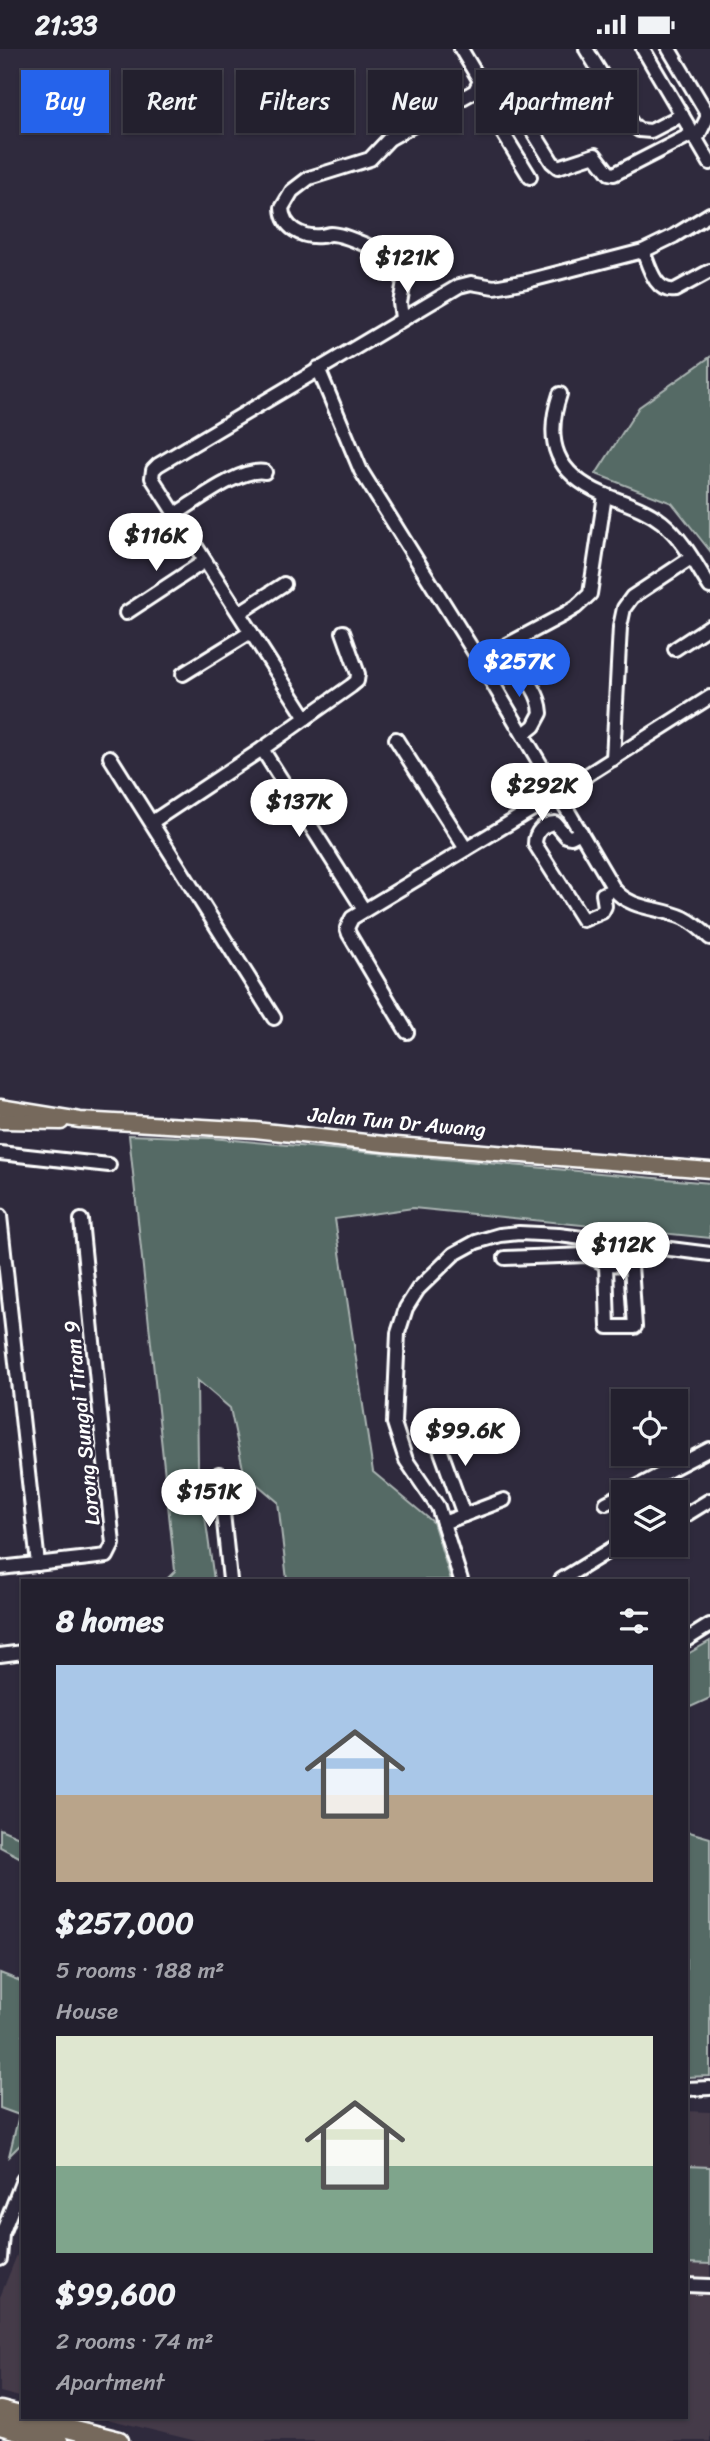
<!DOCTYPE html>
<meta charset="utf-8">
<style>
:root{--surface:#23202e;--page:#2b2836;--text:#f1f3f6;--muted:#a3a3aa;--line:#403e4a;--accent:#2563eb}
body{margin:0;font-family:Sriracha,sans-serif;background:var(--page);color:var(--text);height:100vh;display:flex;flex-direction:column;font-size:26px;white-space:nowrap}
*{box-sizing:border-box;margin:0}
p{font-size:23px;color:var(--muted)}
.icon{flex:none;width:38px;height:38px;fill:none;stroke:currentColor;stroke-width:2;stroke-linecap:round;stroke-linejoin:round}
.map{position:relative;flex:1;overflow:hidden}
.sheet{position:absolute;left:21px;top:1530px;width:667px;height:840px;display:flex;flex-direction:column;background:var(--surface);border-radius:0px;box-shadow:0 2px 5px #0004,0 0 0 2px var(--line)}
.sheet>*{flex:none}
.banner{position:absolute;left:21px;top:21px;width:668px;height:63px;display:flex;gap:14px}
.controls{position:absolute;left:611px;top:1340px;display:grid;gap:14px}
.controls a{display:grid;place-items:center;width:77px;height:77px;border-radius:0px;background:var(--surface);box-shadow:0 2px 5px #0004,0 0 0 2px var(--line);font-size:35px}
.price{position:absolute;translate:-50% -60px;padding:0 16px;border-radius:24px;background:#fff;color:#222;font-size:23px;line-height:46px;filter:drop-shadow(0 2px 4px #0008)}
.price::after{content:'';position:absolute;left:50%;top:42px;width:21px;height:16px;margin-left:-10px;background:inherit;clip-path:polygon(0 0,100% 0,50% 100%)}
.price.current{background:var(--accent);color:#fff}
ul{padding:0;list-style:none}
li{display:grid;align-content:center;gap:14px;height:371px;padding:0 35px}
li span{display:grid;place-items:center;height:217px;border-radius:0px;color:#555}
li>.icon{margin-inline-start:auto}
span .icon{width:126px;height:126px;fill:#fffc;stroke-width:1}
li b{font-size:30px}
h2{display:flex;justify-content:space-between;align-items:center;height:84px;padding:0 35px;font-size:30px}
.pill{padding:0 24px;border-radius:0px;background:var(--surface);box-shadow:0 2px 5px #0004,0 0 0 2px var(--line);font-size:24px;line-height:63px}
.pill.current{background:var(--accent);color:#fff}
.status{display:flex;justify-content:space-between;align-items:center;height:49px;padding:0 35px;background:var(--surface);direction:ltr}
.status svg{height:19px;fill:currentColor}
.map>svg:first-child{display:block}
</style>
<div class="status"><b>21:33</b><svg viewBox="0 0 49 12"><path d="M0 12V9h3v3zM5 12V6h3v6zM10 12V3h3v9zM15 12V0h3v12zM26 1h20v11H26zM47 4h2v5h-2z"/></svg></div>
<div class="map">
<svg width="710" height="2392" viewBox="0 0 710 2392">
<rect width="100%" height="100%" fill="#2f2a3d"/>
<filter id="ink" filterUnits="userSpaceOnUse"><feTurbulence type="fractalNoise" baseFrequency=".0143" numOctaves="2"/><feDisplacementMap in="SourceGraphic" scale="14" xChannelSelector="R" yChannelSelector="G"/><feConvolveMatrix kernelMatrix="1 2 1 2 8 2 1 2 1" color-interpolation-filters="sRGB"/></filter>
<g filter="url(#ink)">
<g fill="#443a49">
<polygon points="686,2062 710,2063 710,2392 196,2392 99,2368 686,2368"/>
<polygon points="23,2191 23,2349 0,2343 0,2248"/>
</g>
<g fill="#556a65" stroke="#aab4b2" stroke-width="2">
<polygon points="710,308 710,502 672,454 596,425 639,358"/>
<polygon points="129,1086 211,1089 710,1134 710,1189 413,1159 335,1170 373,1423 433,1473 451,1531 287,1531 278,1453 244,1424 230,1359 197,1331 198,1417 214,1531 166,1531 175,1522"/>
<polygon points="710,1592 710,1649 686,1660 686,1606"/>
<polygon points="0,1780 19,1788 23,1786 23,1810 0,1798"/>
<polygon points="686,1782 710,1789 710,2027 686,2028"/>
<polygon points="0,1924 23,1933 23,2093 9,2107 19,2066 0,2059"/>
<polygon points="686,2117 710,2118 710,2215 686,2214"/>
</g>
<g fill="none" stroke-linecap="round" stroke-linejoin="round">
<defs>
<g id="minor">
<polyline points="586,0 632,75 639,81 651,82 682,66"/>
<polyline points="643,0 710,114"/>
<polyline points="669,0 707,64 707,69 696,91"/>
<polyline points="530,128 487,58 489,53 503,46 511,47 552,113 558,118 595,106 609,124 614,125 692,85"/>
<path d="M643 202C649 217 655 244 675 241L710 222"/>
<path d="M402 269 400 254 405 227C403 222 401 217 396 213 387 204 344 185 331 185 328 185 324 187 321 187 302 189 283 179 282 159L292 142 309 129 370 110 389 90 475 42 480 32 461 0"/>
<path d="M318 319 361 422 479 611 614 840C630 861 661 858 684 869 694 874 702 881 710 889"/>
<path d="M560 345C544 393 556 425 603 445 624 454 644 459 662 473 683 490 696 516 710 538"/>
<path d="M174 466C197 452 240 418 265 423"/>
<polyline points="126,564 205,512"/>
<polyline points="239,564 284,535"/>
<polyline points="675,600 710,577"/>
<polyline points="479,611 563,566 576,558 590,545 605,446"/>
<polyline points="183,625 251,583"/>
<path d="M490 630C498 628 505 625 513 625 530 626 540 649 541 664L534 677 524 685"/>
<polyline points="306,669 152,429 153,421 158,416 459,237 471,234 494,238 527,232 643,202 674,187 710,165"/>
<polyline points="396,690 466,800"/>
<polyline points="262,700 364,861"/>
<polyline points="110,708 274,969"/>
<polyline points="613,710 620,578 624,559 632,548 691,509"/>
<polyline points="152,773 262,700 351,637 357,632 358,625 343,583"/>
<path d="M581 783 571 788 566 787 555 774C543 775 535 783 535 795L583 871 602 863 605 857 603 845 614 840"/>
<polyline points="407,983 349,885 347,879 352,869 559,744 710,648"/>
<polyline points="0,1104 109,1116"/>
<polyline points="0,1167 38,1515"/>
<polyline points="602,1191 606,1215 608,1278 635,1278 631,1216 633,1196"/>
<polyline points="505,1209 587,1206 606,1215 631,1216"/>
<polyline points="434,1383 464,1466"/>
<polyline points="219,1425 230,1531"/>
<polyline points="625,1444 710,1400"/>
<polyline points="606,1454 623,1445"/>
<polyline points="684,1467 710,1451"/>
<polyline points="443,1474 504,1451"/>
<polyline points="0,1519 107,1507 113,1495 81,1171"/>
<polyline points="461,1531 438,1458 406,1411 394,1374 398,1284 406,1259 418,1240 454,1205 476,1193 500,1186 519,1184 559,1186 710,1205"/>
<polyline points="561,1531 623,1493"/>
<polyline points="686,1591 710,1576"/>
<polyline points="0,1606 23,1603"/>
<polyline points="686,2040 710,2039"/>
<polyline points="0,2210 2,2185 23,2131"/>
<polyline points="686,2236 710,2237"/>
</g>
<g id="major">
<polyline points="0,1058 80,1071 255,1081 384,1095 710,1121"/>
<polyline points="0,1072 61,1073"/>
</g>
<g id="highway">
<polyline points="0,2362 119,2392"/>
<polyline points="0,2376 58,2392"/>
</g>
</defs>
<use href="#minor" stroke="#fff" stroke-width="18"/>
<use href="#major" stroke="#fff" stroke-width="19"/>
<use href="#highway" stroke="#fff" stroke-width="23"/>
<use href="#minor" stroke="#2f2a3d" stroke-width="12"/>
<use href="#major" stroke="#76695c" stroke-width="14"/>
<use href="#highway" stroke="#76695c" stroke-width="18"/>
</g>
</g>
<g text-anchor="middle" stroke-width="5" stroke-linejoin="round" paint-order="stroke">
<g font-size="21" fill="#fff" stroke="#2f2a3d">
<text transform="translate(397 1073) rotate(5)" y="7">Jalan Tun Dr Awang</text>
<text transform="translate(82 1374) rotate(-96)" y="7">Lorong Sungai Tiram 9</text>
</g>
</g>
</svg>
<div class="controls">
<a><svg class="icon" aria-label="locate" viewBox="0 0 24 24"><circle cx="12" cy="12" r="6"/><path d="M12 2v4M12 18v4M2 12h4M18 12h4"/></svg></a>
<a><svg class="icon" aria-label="layers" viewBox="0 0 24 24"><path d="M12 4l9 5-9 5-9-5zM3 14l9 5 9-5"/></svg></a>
</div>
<b class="price" style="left:407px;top:246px">$121K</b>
<b class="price" style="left:156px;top:524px">$116K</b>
<b class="price current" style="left:519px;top:650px">$257K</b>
<b class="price" style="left:542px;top:774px">$292K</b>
<b class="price" style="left:299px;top:790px">$137K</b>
<b class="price" style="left:623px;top:1233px">$112K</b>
<b class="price" style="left:465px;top:1419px">$99.6K</b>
<b class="price" style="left:209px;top:1480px">$151K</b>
<div class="banner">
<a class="pill current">Buy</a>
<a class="pill">Rent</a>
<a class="pill">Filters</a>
<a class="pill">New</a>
<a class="pill">Apartment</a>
</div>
<section class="sheet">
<h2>8 homes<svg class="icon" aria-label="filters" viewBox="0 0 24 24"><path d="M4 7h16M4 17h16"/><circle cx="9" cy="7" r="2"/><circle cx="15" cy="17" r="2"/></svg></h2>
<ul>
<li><span style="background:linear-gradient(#a9c7e8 60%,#b9a48a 0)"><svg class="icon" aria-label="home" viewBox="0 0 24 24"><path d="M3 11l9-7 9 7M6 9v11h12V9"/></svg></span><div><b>$257,000</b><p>5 rooms · 188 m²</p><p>House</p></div></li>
<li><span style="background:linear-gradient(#dfe7d0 60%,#7fa58c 0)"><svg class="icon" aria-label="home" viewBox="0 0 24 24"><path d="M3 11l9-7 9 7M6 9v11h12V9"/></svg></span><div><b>$99,600</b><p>2 rooms · 74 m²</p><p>Apartment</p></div></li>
</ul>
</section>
</div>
